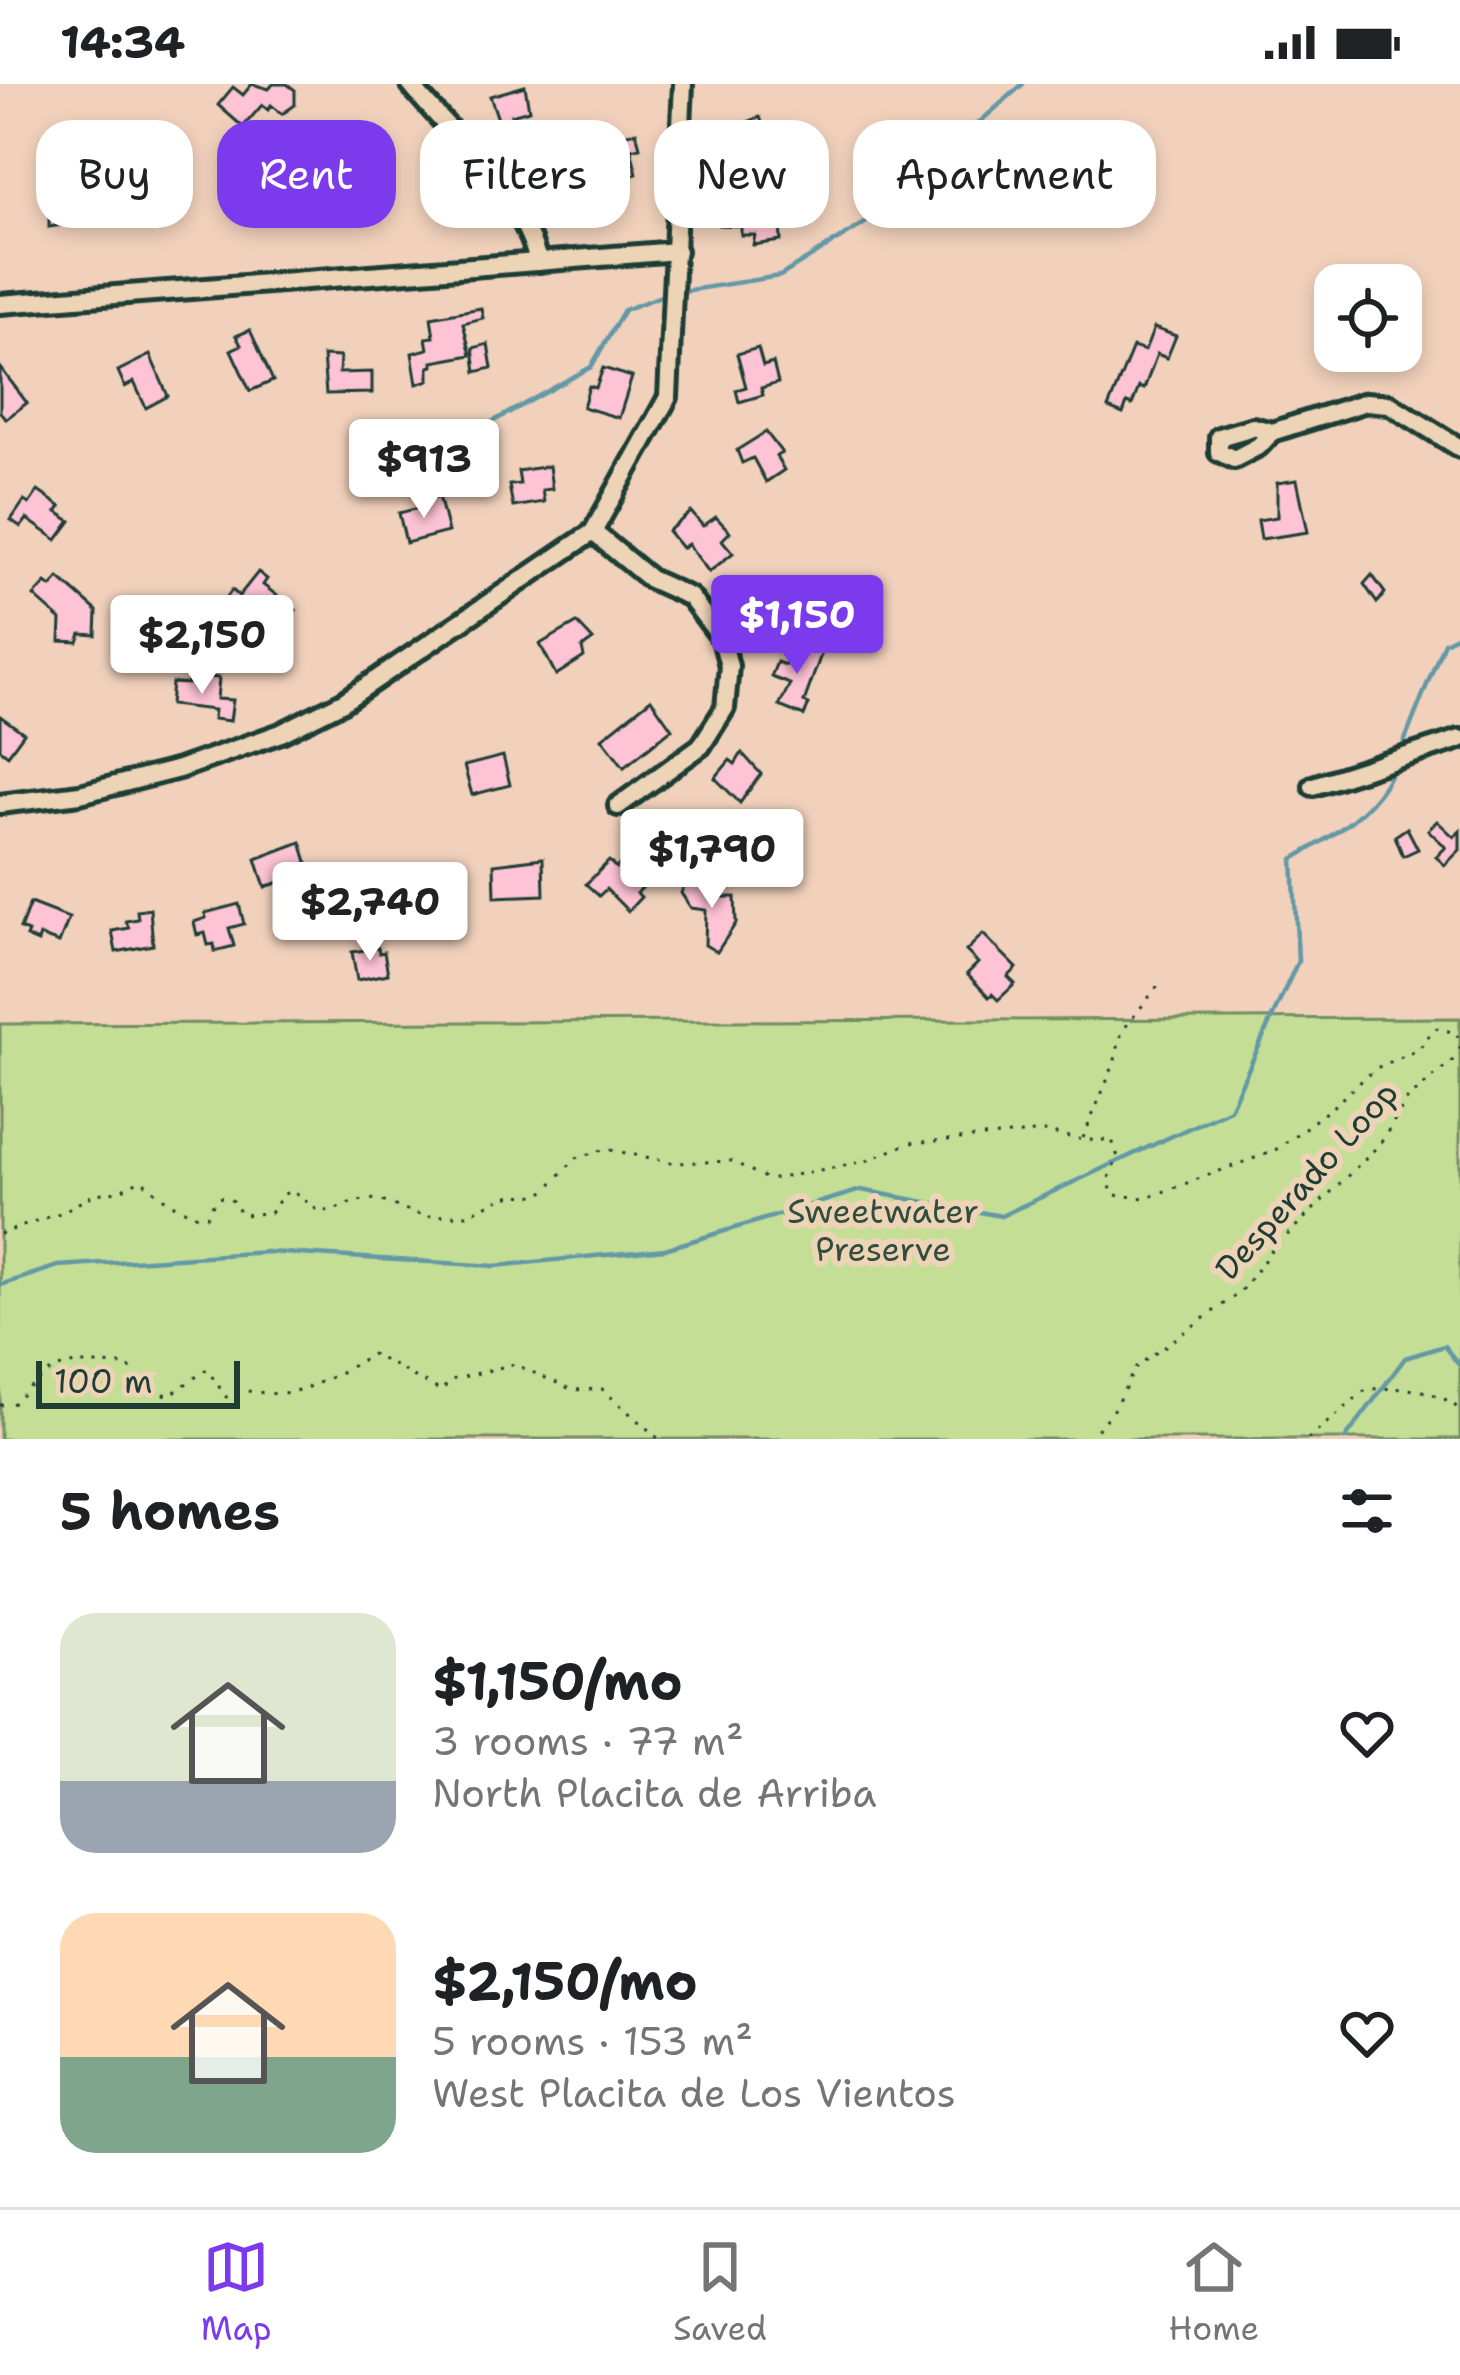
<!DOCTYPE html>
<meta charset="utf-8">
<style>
:root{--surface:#fff;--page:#f2f2f2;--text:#202124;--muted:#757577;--line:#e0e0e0;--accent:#7c3aed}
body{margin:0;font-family:"Shantell Sans",sans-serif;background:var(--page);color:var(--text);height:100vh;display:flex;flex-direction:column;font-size:45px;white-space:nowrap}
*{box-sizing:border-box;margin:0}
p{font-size:39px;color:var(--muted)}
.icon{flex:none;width:66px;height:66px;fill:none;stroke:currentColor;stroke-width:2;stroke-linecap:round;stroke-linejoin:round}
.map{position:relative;height:1355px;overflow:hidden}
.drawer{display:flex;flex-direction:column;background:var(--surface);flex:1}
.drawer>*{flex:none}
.top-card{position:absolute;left:36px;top:36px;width:1389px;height:108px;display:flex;gap:24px}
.fabs{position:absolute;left:1314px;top:180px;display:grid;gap:24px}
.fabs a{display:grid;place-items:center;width:108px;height:108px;border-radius:24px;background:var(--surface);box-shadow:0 6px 18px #0003;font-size:60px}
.scale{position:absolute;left:36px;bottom:30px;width:204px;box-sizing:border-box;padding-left:12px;border:6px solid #1f3d34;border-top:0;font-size:33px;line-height:42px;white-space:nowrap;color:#1f3d34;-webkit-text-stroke:9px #eed4b6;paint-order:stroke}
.price{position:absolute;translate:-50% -102px;padding:0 27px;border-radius:12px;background:#fff;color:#222;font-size:39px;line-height:78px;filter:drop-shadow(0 3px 6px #0008)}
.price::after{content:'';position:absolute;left:50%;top:72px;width:36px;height:27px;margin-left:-18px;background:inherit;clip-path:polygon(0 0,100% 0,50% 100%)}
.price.active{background:var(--accent);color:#fff}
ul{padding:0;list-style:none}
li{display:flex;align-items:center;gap:36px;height:300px;padding:0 60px}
li span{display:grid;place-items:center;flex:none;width:336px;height:240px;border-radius:36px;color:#555}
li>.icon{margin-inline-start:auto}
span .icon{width:144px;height:144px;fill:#fffc;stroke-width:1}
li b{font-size:51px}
h2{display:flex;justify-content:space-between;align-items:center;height:144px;padding:0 60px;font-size:51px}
.tag{padding:0 42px;border-radius:36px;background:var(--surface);box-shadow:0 6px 18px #0003;font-size:42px;line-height:108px}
.tag.active{background:var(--accent);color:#fff}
.status{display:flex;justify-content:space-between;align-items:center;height:84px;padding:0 60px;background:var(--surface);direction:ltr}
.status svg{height:33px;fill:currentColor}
.menu{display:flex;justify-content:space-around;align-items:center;height:168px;border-top:3px solid var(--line);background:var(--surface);font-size:33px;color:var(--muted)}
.menu a{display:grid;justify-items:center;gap:6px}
.menu .active{color:var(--accent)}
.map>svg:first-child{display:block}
</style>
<div class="status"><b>14:34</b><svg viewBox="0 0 49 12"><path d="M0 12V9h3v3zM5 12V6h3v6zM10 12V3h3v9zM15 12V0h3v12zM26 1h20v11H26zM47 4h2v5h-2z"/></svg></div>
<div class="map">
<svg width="1460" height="1355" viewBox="0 0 1460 1355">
<rect width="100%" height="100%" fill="#f1d1bc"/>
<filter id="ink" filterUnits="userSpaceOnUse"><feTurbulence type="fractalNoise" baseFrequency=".00833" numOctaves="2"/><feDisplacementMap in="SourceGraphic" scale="24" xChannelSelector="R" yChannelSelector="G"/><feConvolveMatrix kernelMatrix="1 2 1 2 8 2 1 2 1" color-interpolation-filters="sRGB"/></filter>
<g filter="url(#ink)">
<polygon fill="#c4de95" stroke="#728e64" stroke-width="3" points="1460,934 1460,1355 0,1355 0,940"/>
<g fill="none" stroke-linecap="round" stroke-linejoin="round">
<g stroke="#6399a6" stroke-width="4.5">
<polyline points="677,208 780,192 865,139 1023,0"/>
<polyline points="483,343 591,283 624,226 666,210"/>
<polyline points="1401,666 1444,558 1460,550"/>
<path d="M0 1201 58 1182 267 1168 495 1182 665 1165 861 1106 1001 1132 1230 1025 1298 877 1293 775C1332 752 1377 726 1394 682"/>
<polyline points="1345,1355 1405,1274 1444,1262 1460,1282"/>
</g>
</g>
<g fill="#fec3d4" stroke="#1f3d34" stroke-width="3">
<polygon points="252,0 269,5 273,0 287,0 295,6 295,21 282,30 271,21 268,26 262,21 243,43 218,21 233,3 243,11"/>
<polygon points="525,2 529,26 511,31 524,74 500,83 491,55 503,50 490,12"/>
<polygon points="760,33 765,46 774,42 781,58 776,60 783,79 760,88 740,41"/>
<polygon points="636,48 640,63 631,65 637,90 604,98 595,57"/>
<polygon points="171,76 178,94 156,103 159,113 139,121 127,94"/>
<polygon points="75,115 74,120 81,119 83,138 49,143 49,119"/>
<polygon points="779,120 781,157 753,161 755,151 741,151 741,142 719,141 721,122"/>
<polygon points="481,224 483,234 463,239 471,271 433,278 433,282 429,283 429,296 417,300 412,269 428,265 426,254 434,253 431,233"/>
<polygon points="1154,244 1176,252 1167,274 1157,270 1144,305 1139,303 1132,321 1127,319 1123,330 1108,324 1133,263 1145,267"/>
<polygon points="250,246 273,297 250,307 231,266 241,261 236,252"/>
<polygon points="488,260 492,284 476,288 473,264"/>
<polygon points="758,264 763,282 773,279 778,299 761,304 763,311 739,318 736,306 746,303 737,270"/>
<polygon points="150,271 168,312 146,324 134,298 125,303 118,287"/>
<polygon points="323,272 340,273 339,289 372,288 372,309 326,310"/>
<polygon points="0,283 27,319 6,335 0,328"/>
<polygon points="603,284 632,293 619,334 583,323 589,302 596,304"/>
<polygon points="766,348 782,369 776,372 784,386 766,398 753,374 742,379 737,366"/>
<polygon points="549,382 552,405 542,406 544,418 513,423 509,401 520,400 518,387"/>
<polygon points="1297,396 1308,448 1261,455 1258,436 1277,433 1277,399"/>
<polygon points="38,407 61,423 57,428 71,437 57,456 27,435 21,443 11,436 24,417 29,420"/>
<polygon points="439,412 448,448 406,459 399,429 427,422 425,416"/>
<polygon points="691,428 703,442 716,433 730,448 722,456 733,469 709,488 688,460 682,464 668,447"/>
<polygon points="258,488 267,495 263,501 296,526 285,541 273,532 261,547 224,517 232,506 239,512"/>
<polygon points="1372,491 1385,509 1377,519 1364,500"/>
<polygon points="59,494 97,527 96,551 81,550 78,558 60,557 61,536 34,512 46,499 51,503"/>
<polygon points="577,539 593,556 582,564 584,573 556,591 540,560"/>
<polygon points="793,558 822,568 804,618 809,620 804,632 779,622 790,600 771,593 777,578 785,581"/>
<polygon points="189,591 219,594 217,615 233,616 230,637 213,635 214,626 170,621 172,599 188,600"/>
<polygon points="651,615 672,645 624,683 602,654"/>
<polygon points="0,632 24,649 8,671 0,665"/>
<polygon points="742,669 761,690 740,719 715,694 730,676 735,680"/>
<polygon points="503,672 510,701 472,711 464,682"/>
<polygon points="1437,737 1454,753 1460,747 1460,766 1445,781 1436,773 1446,763 1428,746"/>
<polygon points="1407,744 1418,765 1403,772 1395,752"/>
<polygon points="301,758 310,788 265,803 256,775"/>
<polygon points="543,774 544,811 495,813 494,780"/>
<polygon points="609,777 616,784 623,777 640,794 636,798 642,804 637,809 641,813 628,827 606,805 599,812 586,800"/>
<polygon points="687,795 711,798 711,813 735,813 736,839 717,868 705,861 706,826 691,824 681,809"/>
<polygon points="30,819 69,834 59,859 40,852 38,858 26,853 28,848 20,845"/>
<polygon points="239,820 244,840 229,844 234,862 215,867 214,860 208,861 205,849 197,851 194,838 206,834 205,829"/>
<polygon points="150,825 153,861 116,868 112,847 129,844 126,837 138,835 137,827"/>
<polygon points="983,850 1017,884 1008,893 1015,900 998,916 992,910 989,913 967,890 978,879 966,867"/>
<polygon points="378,864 379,869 384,868 388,890 357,896 352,868"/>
</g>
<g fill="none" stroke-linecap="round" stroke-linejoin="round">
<defs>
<g id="minor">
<path d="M410 0C451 51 524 113 538 178"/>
<polyline points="0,220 677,167"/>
<polyline points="1272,348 1253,343 1219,353 1219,368 1234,375 1259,362 1272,348 1366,318 1389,320 1460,364"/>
<polyline points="593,448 650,495 690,513 722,555 729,582 725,624 701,662 618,722"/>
<polyline points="1313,702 1460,655"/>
<polyline points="0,720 80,710 179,685 281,649 343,618 593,448 668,313 683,0"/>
</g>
</defs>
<use href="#minor" stroke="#1f3d34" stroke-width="26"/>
<g stroke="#1f3d34" stroke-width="3" stroke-dasharray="3 9" stroke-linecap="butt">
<polyline points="1083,1054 1114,980 1122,947 1162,897"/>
<path d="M0 1150 60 1129 95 1110 118 1107 141 1096 170 1119 194 1131 207 1132 216 1114C231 1111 235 1118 241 1131L270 1129 284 1110 293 1107 317 1126 331 1127 356 1117 376 1115 423 1132 466 1131 506 1112 541 1111 576 1074 606 1065 675 1079 732 1077 769 1096 866 1077 909 1059 1047 1048 1083 1056H1112L1118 1073 1108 1096 1113 1111 1146 1114 1274 1067 1330 1025 1376 984 1418 966 1435 944 1457 949 1460 967"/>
<path d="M0 1321 15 1319C56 1272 70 1280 128 1281L144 1307 170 1311 207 1285 226 1313C252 1301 258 1312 282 1309 314 1306 344 1286 372 1270L441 1307 451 1296 514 1280 573 1306 602 1305 659 1355"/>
<polyline points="1090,1355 1115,1323 1136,1283 1239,1209 1272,1166 1380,1060 1407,1016 1460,970"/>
<path d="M1308 1355 1367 1305C1400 1304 1434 1302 1460 1326"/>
</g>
<use href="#minor" stroke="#eed4b6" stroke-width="16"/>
</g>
</g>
<g text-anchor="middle" stroke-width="12" stroke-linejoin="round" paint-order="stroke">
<g font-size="33" fill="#1f3d34" stroke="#eed4b6">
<text transform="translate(1306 1096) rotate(-48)" y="12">Desperado Loop</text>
</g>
<g font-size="33" fill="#304d3e" stroke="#eed4b6">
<text x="883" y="1139">Sweetwater<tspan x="883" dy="38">Preserve</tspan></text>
</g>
</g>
</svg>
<div class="fabs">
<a><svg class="icon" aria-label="locate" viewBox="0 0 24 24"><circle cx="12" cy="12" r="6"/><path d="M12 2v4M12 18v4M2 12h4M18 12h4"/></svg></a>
</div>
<div class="scale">100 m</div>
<b class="price" style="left:424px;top:437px">$913</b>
<b class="price active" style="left:797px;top:593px">$1,150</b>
<b class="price" style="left:202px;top:613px">$2,150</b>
<b class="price" style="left:712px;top:827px">$1,790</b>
<b class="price" style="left:370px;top:880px">$2,740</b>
<div class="top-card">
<a class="tag">Buy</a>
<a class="tag active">Rent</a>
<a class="tag">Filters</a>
<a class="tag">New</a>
<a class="tag">Apartment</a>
</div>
</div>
<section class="drawer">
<h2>5 homes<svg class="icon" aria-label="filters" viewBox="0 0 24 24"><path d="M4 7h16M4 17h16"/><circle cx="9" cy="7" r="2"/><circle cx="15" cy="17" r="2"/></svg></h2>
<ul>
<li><span style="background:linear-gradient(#dfe7d0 70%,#9aa5b1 0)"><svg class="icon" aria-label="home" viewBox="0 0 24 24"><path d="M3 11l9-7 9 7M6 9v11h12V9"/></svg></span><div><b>$1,150/mo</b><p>3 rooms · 77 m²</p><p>North Placita de Arriba</p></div><svg class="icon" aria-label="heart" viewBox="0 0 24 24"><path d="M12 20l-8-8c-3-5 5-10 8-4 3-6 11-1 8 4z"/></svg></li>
<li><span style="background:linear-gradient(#ffd9b3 60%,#7fa58c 0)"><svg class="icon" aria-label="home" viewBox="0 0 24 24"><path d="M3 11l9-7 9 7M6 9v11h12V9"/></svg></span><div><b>$2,150/mo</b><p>5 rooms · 153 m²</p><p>West Placita de Los Vientos</p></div><svg class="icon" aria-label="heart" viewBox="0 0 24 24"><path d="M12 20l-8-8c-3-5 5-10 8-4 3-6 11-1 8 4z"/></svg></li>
</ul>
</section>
<nav class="menu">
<a class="active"><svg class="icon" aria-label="map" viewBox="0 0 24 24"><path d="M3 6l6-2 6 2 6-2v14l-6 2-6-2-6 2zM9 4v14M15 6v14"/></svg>Map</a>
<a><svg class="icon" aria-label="saved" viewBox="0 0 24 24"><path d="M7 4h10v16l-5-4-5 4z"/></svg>Saved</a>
<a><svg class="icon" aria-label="home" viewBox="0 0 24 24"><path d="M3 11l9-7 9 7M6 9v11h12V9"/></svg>Home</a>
</nav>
